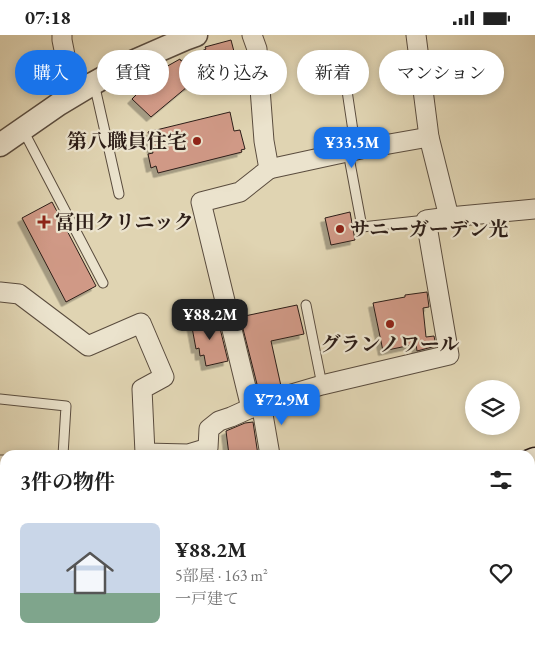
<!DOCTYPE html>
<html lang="ja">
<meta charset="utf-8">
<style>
:root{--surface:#fff;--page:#f2f2f2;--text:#222;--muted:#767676;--accent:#1a73e8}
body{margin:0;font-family:"EB Garamond","Noto Serif JP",serif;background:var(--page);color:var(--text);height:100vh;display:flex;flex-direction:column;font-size:19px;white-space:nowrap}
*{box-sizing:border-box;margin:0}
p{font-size:16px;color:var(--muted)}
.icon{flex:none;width:28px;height:28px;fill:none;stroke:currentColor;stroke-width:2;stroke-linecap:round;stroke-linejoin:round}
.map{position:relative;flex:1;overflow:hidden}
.drawer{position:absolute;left:0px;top:415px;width:535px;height:196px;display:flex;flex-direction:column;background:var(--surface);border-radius:15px 15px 0 0;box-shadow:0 2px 8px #0003}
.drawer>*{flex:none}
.guide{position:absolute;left:15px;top:15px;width:505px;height:45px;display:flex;gap:10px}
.buttons{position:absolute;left:465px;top:345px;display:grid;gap:10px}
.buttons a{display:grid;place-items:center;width:55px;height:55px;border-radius:50%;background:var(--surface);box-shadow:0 2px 8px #0003;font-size:25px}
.price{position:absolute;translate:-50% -42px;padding:0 11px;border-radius:10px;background:var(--accent);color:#fff;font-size:16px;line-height:32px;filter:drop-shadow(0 1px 2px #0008)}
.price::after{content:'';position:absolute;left:50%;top:30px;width:15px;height:11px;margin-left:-8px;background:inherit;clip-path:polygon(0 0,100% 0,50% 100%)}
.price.active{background:#222;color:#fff}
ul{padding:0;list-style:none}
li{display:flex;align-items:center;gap:15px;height:125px;padding:0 20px}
li span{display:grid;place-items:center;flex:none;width:140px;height:100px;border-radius:8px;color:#555}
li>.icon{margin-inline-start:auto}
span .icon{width:60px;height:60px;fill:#fffc;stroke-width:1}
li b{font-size:21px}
h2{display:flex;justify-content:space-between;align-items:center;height:60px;padding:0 20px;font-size:21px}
.pill{padding:0 18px;border-radius:22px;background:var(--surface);box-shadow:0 2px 8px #0003;font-size:18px;line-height:45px}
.pill.active{background:var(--accent);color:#fff}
.status{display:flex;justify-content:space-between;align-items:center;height:35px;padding:0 25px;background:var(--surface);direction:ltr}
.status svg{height:14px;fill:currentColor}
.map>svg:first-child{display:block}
</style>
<div class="status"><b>07:18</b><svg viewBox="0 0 49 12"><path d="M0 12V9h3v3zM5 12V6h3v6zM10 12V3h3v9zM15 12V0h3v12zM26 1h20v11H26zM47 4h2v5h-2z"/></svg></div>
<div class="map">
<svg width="535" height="611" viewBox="0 0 535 611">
<defs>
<filter id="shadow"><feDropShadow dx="-4.5" dy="4.5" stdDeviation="0" flood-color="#0004"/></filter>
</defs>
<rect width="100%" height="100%" fill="#e0d4b2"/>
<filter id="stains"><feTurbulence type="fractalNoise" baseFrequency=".004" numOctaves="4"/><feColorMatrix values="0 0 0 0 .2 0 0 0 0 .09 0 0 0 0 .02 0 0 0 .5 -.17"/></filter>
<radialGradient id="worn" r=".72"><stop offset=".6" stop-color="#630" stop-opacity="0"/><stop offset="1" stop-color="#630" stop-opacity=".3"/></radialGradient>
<g fill="#d09986" stroke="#2d1e18" filter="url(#shadow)">
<polygon points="231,5 237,28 222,33 223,38 212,42 211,40 187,52 151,82 132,64 148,48 166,36 164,33 180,24 181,26 206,14 205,12"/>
<polygon points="230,77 234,96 240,95 245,114 241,115 242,117 158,138 156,131 151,133 148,119 153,118 148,97"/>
<polygon points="52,167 96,251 66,267 22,183"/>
<polygon points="350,177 355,205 331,210 325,183"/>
<polygon points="427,257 429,272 423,273 426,302 434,301 436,311 417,316 416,309 383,316 373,268 405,262 405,260"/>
<polygon points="297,270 304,299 271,306 281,351 259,357 240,282"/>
<polygon points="217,281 228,326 206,331 204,320 200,321 199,313 196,314 191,287"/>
<polygon points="253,387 258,420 229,420 226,396 245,388"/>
</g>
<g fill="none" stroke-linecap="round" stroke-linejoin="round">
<defs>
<g id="service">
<polyline points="94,48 119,159"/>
<polyline points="346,49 356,116"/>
<polyline points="23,95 103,248"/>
<polyline points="348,117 362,192 426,185"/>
<polyline points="306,270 322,350"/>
<polyline points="0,364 66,371 63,420"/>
<polyline points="0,425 5,425"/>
<polyline points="0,565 5,562"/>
<polyline points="77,611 111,606"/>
</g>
<g id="minor">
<polyline points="62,0 62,5 73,60"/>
<polyline points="252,0 257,14 264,106 269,134 240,157 201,167 251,373 261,368 322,350 449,320 426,185 449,182 535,174"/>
<polyline points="416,0 429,102 449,182"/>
<polyline points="269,134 361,114 429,102"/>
<polyline points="0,257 19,259 88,311 141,288 164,342 142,354 145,418 188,419 208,413 209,394 219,386 231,382 251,373"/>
<polyline points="261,368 270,420"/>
<polyline points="392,606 393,611"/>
<polyline points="163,611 168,606"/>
</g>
<polyline id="tertiary" points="0,110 59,69 94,48 130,28 185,4 196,0"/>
<g id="secondary">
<polyline points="530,428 535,426"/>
<polyline points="295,611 299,606"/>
</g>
</defs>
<use href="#service" stroke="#5a4c3e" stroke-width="11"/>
<use href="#minor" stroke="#5a4c3e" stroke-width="21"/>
<use href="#tertiary" stroke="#5a4c3e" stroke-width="25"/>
<use href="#secondary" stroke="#2d1e18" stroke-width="29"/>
<use href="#service" stroke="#ebe3cd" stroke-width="9"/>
<use href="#minor" stroke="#ebe3cd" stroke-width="19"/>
<use href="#tertiary" stroke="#ebe3cd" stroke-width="22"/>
<use href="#secondary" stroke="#ebe3cd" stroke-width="26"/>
</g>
<g fill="#8f2418" stroke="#ebe3cd" stroke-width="2">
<circle cx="197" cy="106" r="5"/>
<path d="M41.5 179.5h5v5h5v5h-5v5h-5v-5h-5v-5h5z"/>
<circle cx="340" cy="194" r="5"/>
<circle cx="390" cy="289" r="5"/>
</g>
<g text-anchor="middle" stroke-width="4.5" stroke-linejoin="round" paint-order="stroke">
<g font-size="20" font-weight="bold" fill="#2d1e18" stroke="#ebe3cd" text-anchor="start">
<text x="187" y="113" text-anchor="end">第八職員住宅</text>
<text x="55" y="194">冨田クリニック</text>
<text x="350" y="201">サニーガーデン光</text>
<text x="390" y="316" text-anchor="middle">グランノワール</text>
</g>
</g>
<rect width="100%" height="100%" filter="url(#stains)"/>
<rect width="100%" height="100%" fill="url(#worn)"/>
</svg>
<div class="buttons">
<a><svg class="icon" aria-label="layers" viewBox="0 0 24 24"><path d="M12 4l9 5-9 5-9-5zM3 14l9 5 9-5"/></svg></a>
</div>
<b class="price" style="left:352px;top:134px">¥33.5M</b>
<b class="price active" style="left:210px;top:306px">¥88.2M</b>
<b class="price" style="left:282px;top:391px">¥72.9M</b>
<div class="guide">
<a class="pill active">購入</a>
<a class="pill">賃貸</a>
<a class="pill">絞り込み</a>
<a class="pill">新着</a>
<a class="pill">マンション</a>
</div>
<section class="drawer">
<h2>3件の物件<svg class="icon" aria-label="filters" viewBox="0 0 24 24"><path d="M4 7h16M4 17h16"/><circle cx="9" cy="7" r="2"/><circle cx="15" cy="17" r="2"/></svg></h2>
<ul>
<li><span style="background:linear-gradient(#c9d6e8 70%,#7fa58c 0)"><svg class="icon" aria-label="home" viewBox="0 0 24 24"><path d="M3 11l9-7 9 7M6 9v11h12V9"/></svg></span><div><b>¥88.2M</b><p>5部屋 · 163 m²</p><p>一戸建て</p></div><svg class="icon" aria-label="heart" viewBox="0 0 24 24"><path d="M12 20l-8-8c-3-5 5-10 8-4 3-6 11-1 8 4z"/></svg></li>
</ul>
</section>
</div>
